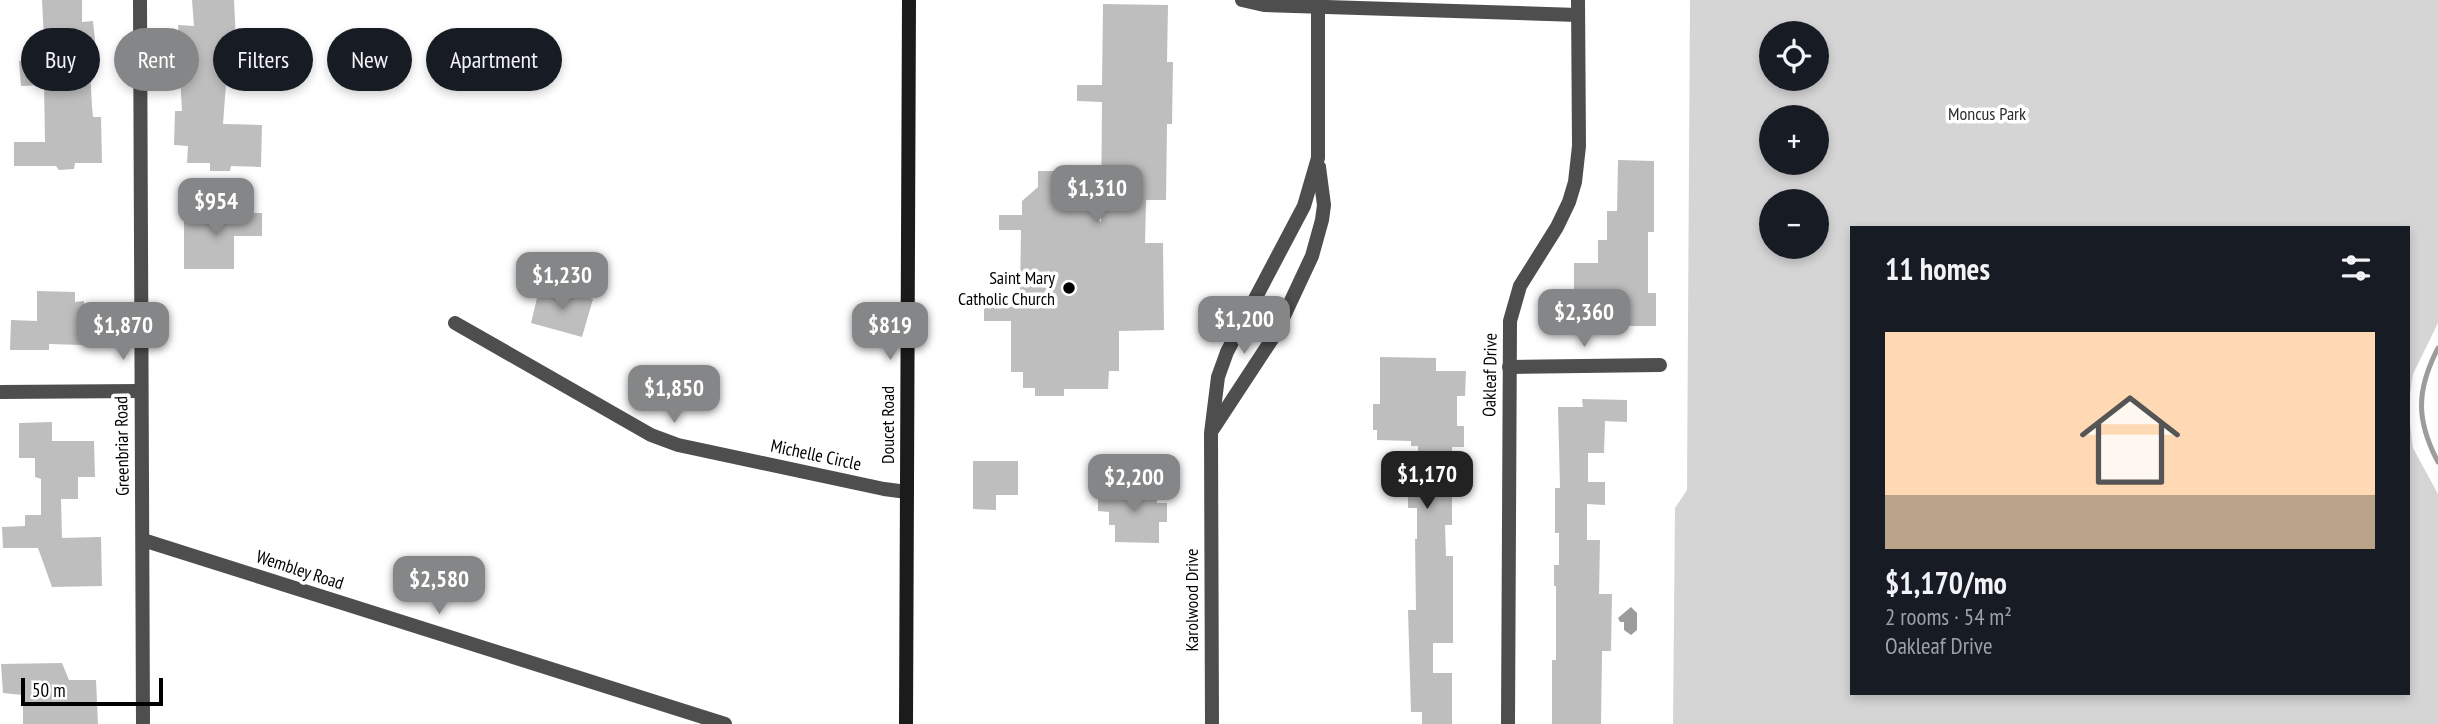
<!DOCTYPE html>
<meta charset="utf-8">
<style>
:root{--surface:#171b24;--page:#20242c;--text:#f1f3f6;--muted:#9ea1a6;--accent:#858687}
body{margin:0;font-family:"PT Sans Narrow",sans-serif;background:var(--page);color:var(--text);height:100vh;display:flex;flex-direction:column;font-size:26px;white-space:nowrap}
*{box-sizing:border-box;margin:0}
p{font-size:23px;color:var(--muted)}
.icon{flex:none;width:38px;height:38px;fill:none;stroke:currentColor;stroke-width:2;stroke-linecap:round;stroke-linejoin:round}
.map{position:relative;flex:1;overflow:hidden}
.drawer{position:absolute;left:1850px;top:226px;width:560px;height:469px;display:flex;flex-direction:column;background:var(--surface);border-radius:0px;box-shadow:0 4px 10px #0003}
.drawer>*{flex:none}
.top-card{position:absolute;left:21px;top:28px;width:665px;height:63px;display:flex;gap:14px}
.buttons{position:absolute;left:1759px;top:21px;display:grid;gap:14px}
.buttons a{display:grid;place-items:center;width:70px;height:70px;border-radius:50%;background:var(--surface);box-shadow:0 4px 10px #0003;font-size:35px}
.scale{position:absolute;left:21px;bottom:18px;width:142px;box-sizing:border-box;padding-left:7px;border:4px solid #000;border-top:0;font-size:19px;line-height:24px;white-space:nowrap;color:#000;-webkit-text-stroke:5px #fff;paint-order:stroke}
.price{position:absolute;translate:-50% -60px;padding:0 16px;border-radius:14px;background:var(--accent);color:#fff;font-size:23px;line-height:46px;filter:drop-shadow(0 2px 4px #0008)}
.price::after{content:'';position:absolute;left:50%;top:42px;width:21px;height:16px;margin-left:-10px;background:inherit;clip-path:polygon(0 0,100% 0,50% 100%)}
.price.active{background:#222;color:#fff}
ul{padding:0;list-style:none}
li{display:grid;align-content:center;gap:14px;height:371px;padding:0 35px}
li span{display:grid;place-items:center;height:217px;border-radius:0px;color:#555}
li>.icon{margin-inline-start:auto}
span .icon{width:126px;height:126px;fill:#fffc;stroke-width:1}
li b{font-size:30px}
h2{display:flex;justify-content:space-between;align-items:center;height:84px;padding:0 35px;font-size:30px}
.chip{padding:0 24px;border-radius:32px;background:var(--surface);box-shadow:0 4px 10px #0003;font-size:24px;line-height:63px}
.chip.active{background:var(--accent);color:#fff}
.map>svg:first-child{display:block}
</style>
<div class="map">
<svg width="2438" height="724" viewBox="0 0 2438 724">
<rect width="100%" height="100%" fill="#fff"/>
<path fill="#d5d5d5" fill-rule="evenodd" d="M1690 0H2438V323L2413 374 2408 408 2413 448 2438 494V724H1673L1675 508 1687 490ZM1771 33H1816V79H1771ZM1771 117H1816V163H1771ZM1771 201H1816V247H1771ZM1852 228H2408V693H1852Z"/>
<polygon fill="#9c9c9c" points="1631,607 1637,613 1637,630 1631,635 1624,630 1624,622 1620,622 1618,618"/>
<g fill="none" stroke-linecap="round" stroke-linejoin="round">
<path stroke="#9c9c9c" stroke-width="5" d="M2438 348C2416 391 2416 420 2438 462"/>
</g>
<g fill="#bebebe">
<polygon points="42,0 82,0 82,22 93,21 97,60 92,61 93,68 90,70 92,106 93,117 101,117 102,163 75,163 74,169 59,170 56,166 14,166 14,142 45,142 44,85 21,86 19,61 45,60"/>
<polygon points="192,0 234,0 237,62 245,62 245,84 226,84 223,124 262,125 261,167 231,166 230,171 210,171 210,163 187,163 188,146 174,145 175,111 182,111 180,76 175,76 174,37 179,36 178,25 194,26"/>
<polygon points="1103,4 1168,5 1167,62 1173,62 1172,124 1167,124 1166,200 1146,200 1145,243 1163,243 1164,330 1119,331 1119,371 1109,371 1108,389 1064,389 1064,396 1035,396 1035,388 1023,388 1023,372 1011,372 1011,321 984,321 984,293 1020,294 1021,230 999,230 999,215 1022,215 1022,201 1038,187 1038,171 1063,171 1063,187 1101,222 1102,102 1077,101 1077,85 1102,85"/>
<polygon points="1618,160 1654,161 1654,232 1648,232 1648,293 1656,293 1656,326 1600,326 1600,329 1582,329 1582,334 1549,334 1549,304 1556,305 1556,292 1574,292 1574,263 1598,263 1598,240 1607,240 1607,211 1617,211"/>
<polygon points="262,213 262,236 234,236 234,269 184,269 184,214"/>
<polygon points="559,289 593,299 582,337 531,323 539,290 558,296"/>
<polygon points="37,291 75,292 75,302 84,301 83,345 49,344 49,350 10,350 11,320 37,321"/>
<polygon points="1380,357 1436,358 1436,371 1466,371 1465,396 1457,396 1457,426 1464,426 1464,447 1452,447 1452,525 1445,525 1446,556 1453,556 1453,643 1433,643 1433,673 1452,673 1452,724 1422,724 1422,712 1411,712 1408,610 1416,610 1415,539 1417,539 1417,508 1408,508 1408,489 1418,489 1418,446 1411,446 1411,441 1377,440 1377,430 1373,430 1373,404 1380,404"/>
<polygon points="1582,399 1627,400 1627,422 1605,421 1604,453 1588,453 1588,482 1605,482 1605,505 1587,504 1587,540 1600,540 1599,594 1612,594 1611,651 1602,651 1601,724 1552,724 1552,660 1556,660 1556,586 1554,586 1554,565 1559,565 1559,533 1555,533 1555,488 1560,488 1558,407 1583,407"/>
<polygon points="52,422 52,441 94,441 95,477 78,477 78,499 61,499 62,538 101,537 102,586 52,587 38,548 3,548 2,527 25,526 25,515 41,515 41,479 35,477 35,458 19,458 19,423"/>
<polygon points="973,461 1018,461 1018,495 996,495 996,510 973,509"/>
<polygon points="1098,489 1157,490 1157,503 1167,503 1167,522 1159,522 1159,543 1115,542 1115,525 1109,525 1109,512 1098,511"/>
<polygon points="62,663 69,680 96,680 98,724 23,724 23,695 3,693 1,664"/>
</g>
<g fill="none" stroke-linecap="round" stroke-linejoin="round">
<g stroke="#4e4e4e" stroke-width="14">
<polyline points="140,0 143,724"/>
<polyline points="1242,0 1264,5 1578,15"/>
<polyline points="455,323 651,435 678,445 884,489 907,492"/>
<polyline points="1509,367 1660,365"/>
<polyline points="0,392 141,391"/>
<polyline points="1213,429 1276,333 1312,256 1322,220 1324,205 1319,167"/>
<polyline points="143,540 725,724"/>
<polyline points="1212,724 1211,433 1218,377 1227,352 1304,206 1318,158 1318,7"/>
<polyline points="1508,724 1510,321 1520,286 1557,227 1569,202 1575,182 1579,146 1578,0"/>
</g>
<polyline stroke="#1b1b1b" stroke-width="14" points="906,724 909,0"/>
</g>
<circle fill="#000" stroke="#fff" stroke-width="2.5" cx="1069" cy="288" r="7"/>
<g text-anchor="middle" stroke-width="7" stroke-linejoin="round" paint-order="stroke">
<g font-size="18" fill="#2c2c2c" stroke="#fff">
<text x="1987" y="120">Moncus Park</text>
</g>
<g font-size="18" fill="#000" stroke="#fff" text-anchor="end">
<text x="1055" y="284">Saint Mary<tspan x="1055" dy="21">Catholic Church</tspan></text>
</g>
<g font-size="18" fill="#000" stroke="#fff">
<text transform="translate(1490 375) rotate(-89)" y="6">Oakleaf Drive</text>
<text transform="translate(888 425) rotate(-90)" y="6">Doucet Road</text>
<text transform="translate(122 446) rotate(-91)" y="6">Greenbriar Road</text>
<text transform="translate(816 455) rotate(12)" y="6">Michelle Circle</text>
<text transform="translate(300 570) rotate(18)" y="6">Wembley Road</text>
<text transform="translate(1192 600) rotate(-90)" y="6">Karolwood Drive</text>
</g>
</g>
</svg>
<div class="buttons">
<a><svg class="icon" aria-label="locate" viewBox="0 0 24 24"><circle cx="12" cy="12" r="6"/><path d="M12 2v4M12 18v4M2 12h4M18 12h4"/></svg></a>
<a>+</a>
<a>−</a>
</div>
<div class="scale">50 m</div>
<b class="price" style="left:1097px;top:225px">$1,310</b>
<b class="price" style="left:216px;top:238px">$954</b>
<b class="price" style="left:562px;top:312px">$1,230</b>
<b class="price" style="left:1584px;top:349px">$2,360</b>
<b class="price" style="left:1244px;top:356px">$1,200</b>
<b class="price" style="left:123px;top:362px">$1,870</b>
<b class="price" style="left:890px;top:362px">$819</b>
<b class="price" style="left:674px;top:425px">$1,850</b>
<b class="price active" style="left:1427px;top:511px">$1,170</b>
<b class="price" style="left:1134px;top:514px">$2,200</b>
<b class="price" style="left:439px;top:616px">$2,580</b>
<div class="top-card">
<a class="chip">Buy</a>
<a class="chip active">Rent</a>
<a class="chip">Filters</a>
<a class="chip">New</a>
<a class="chip">Apartment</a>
</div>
<section class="drawer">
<h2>11 homes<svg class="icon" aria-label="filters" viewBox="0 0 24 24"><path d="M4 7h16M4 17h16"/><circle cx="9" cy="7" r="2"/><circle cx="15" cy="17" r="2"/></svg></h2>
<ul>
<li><span style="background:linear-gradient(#ffd9b3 75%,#b9a48a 0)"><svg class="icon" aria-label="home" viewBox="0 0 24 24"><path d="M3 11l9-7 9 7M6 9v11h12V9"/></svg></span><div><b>$1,170/mo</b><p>2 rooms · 54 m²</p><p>Oakleaf Drive</p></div></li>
</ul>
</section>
</div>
